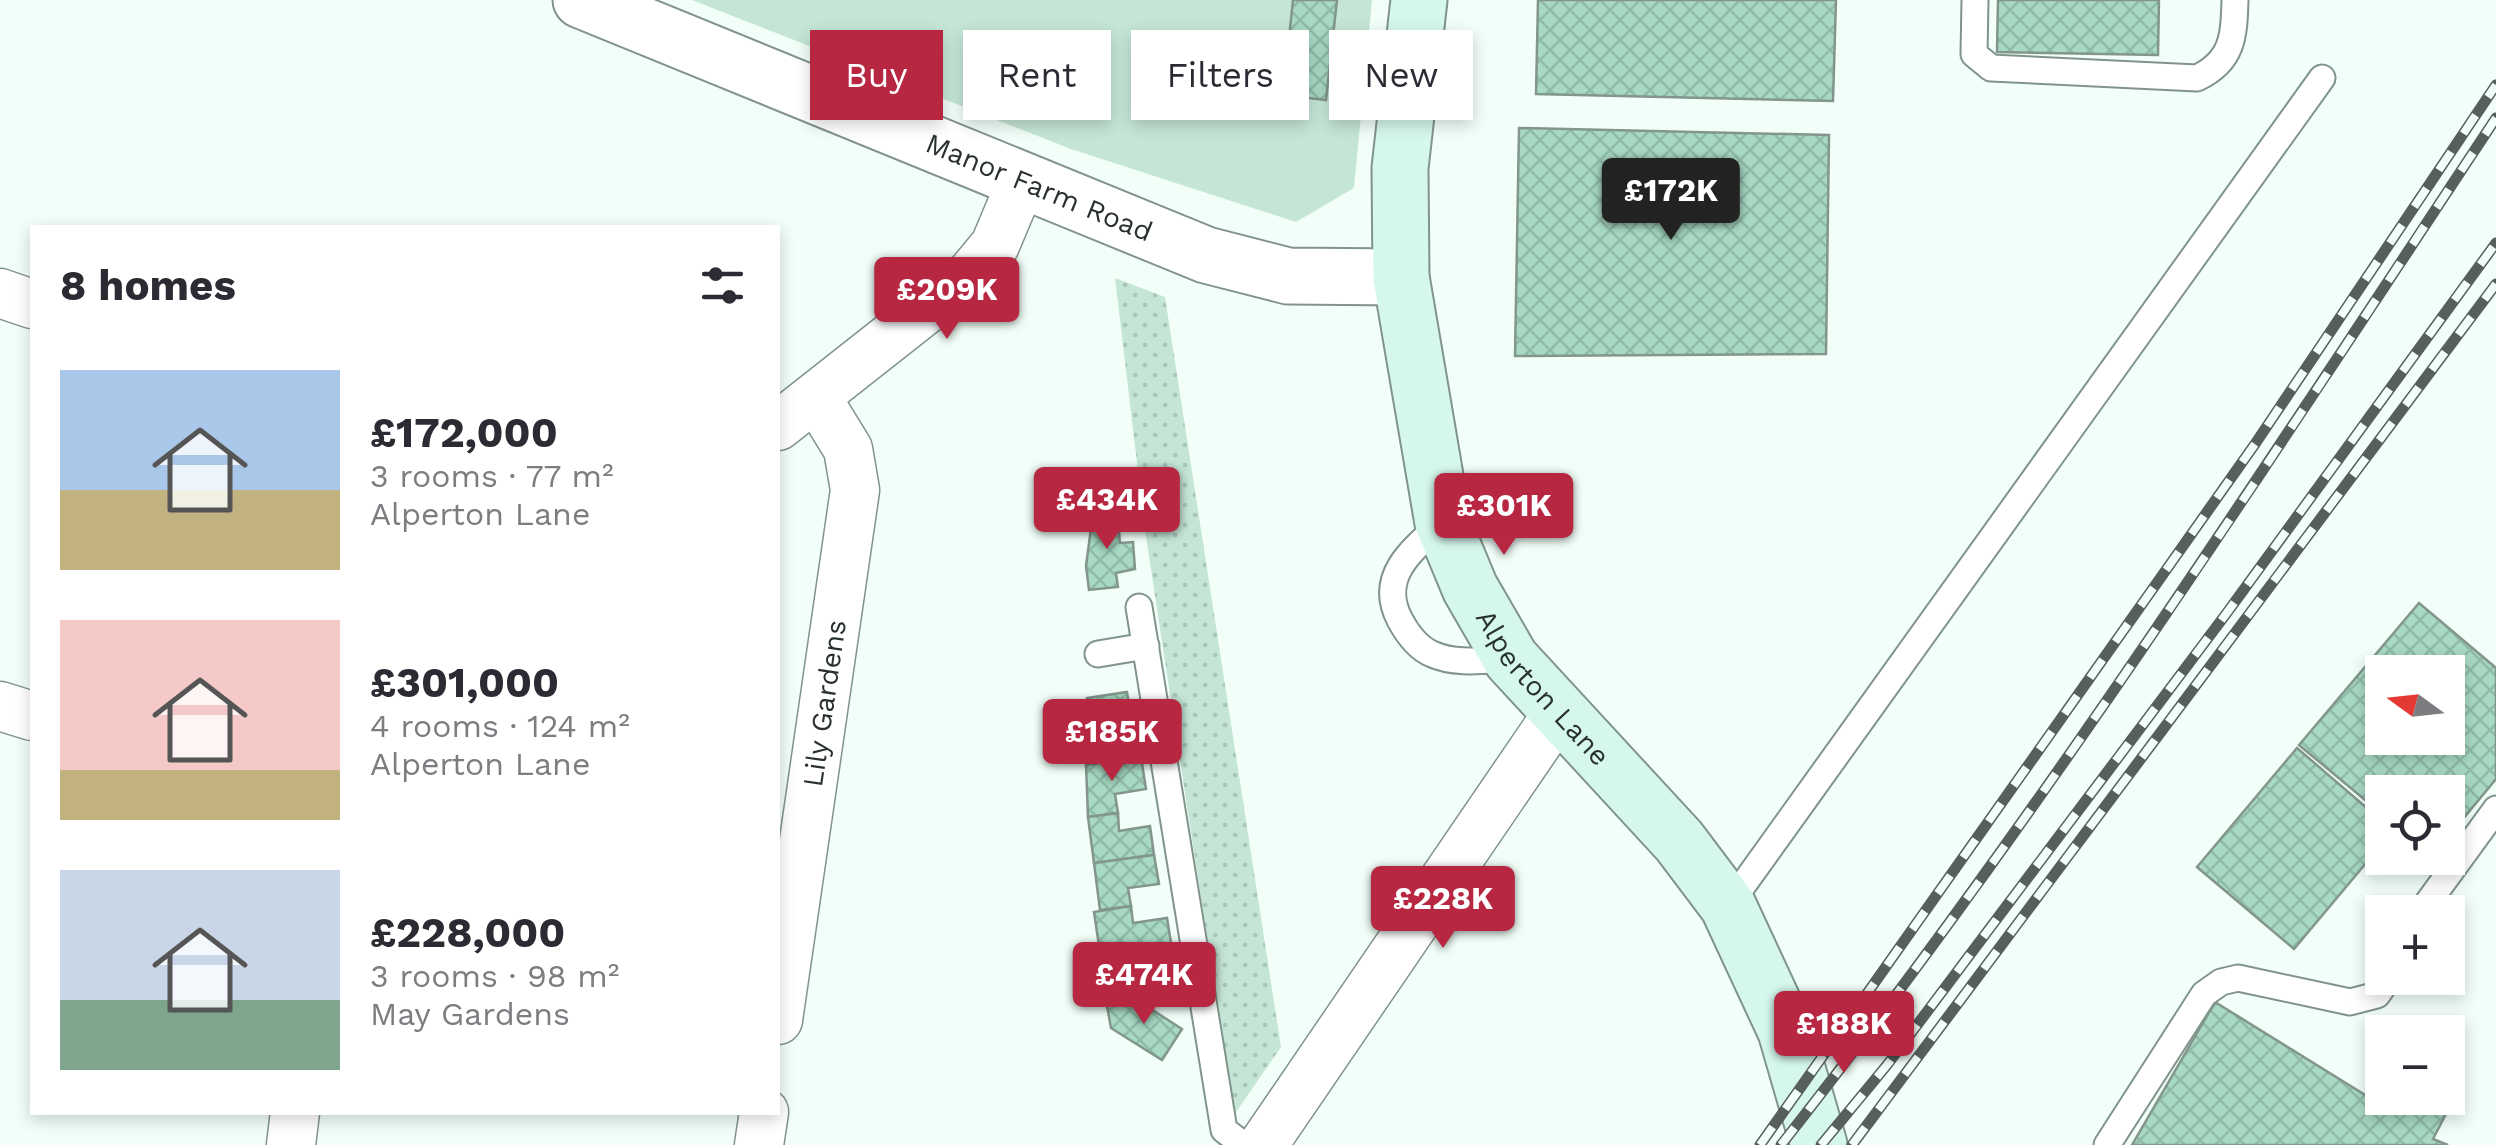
<!DOCTYPE html>
<meta charset="utf-8">
<style>
:root{--surface:#fff;--page:#f2f2f3;--text:#2b2b33;--muted:#7c7c81;--accent:#b82742}
body{margin:0;font-family:"Work Sans",sans-serif;background:var(--page);color:var(--text);height:100vh;display:flex;flex-direction:column;font-size:38px;white-space:nowrap}
*{box-sizing:border-box;margin:0}
p{font-size:32px;color:var(--muted)}
.icon{flex:none;width:55px;height:55px;fill:none;stroke:currentColor;stroke-width:2;stroke-linecap:round;stroke-linejoin:round}
.map{position:relative;flex:1;overflow:hidden}
.sheet{position:absolute;left:30px;top:225px;width:750px;height:890px;display:flex;flex-direction:column;background:var(--surface);border-radius:0px;box-shadow:0 5px 15px #0003}
.sheet>*{flex:none}
.banner{position:absolute;left:810px;top:30px;width:950px;height:90px;display:flex;gap:20px}
.needle{width:65px;rotate:285deg}
.fabs{position:absolute;left:2365px;top:655px;display:grid;gap:20px}
.fabs a{display:grid;place-items:center;width:100px;height:100px;border-radius:0px;background:var(--surface);box-shadow:0 5px 15px #0003;font-size:50px}
.price{position:absolute;translate:-50% -85px;padding:0 22px;border-radius:10px;background:var(--accent);color:#fff;font-size:32px;line-height:65px;filter:drop-shadow(0 2px 5px #0008)}
.price::after{content:'';position:absolute;left:50%;top:60px;width:30px;height:22px;margin-left:-15px;background:inherit;clip-path:polygon(0 0,100% 0,50% 100%)}
.price.selected{background:#222;color:#fff}
ul{padding:0;list-style:none}
li{display:flex;align-items:center;gap:30px;height:250px;padding:0 30px}
li span{display:grid;place-items:center;flex:none;width:280px;height:200px;border-radius:0px;color:#555}
li>.icon{margin-inline-start:auto}
span .icon{width:120px;height:120px;fill:#fffc;stroke-width:1}
li b{font-size:42px}
h2{display:flex;justify-content:space-between;align-items:center;height:120px;padding:0 30px;font-size:42px}
.chip{padding:0 35px;border-radius:0px;background:var(--surface);box-shadow:0 5px 15px #0003;font-size:35px;line-height:90px}
.chip.selected{background:var(--accent);color:#fff}
.map>svg:first-child{display:block}
</style>
<div class="map">
<svg width="2496" height="1145" viewBox="0 0 2496 1145">
<defs>
<pattern id="grass-dots" width="8" height="8" patternUnits="userSpaceOnUse" patternTransform="scale(2.5)"><rect width="8" height="8" fill="#c5e6d7"/><path d="M2 2h.1M6 6h.1" fill="none" stroke="#a9c6b9" stroke-width="1.8" stroke-linecap="round"/></pattern>
<pattern id="building-cross-hatch" width="8" height="8" patternUnits="userSpaceOnUse" patternTransform="scale(2.5)"><rect width="8" height="8" fill="#a7d9c3"/><path d="M0 0l8 8M0 8l8-8" fill="none" stroke="#90bba8"/></pattern>
</defs>
<rect width="100%" height="100%" fill="#f2fff9"/>
<polygon fill="url(#grass-dots)" points="1115,278 1165,297 1281,1047 1234,1115 1145,530"/>
<polygon fill="#c5e6d7" points="692,0 1372,0 1354,188 1296,222 1071,149"/>
<g fill="url(#building-cross-hatch)" stroke="#82968d" stroke-width="2.5" fill-rule="evenodd">
<polygon points="1293,0 1337,0 1326,100 1283,95"/>
<polygon points="1538,0 1836,0 1833,101 1536,94"/>
<polygon points="1998,0 2159,0 2158,55 1997,52"/>
<polygon points="1519,128 1829,135 1826,354 1515,356"/>
<polygon points="1117,508 1120,543 1133,542 1135,569 1116,573 1118,587 1089,590 1086,566 1093,513"/>
<path d="M2419 603 2496 668V779L2448 837V792H2382V814L2299 745ZM2382 672H2448V738H2382Z"/>
<polygon points="1127,692 1137,758 1097,764 1087,698"/>
<polygon points="2297,748 2382,821 2382,844 2294,949 2197,867"/>
<polygon points="1141,757 1146,789 1115,794 1118,813 1088,817 1086,765"/>
<polygon points="1118,813 1119,831 1150,826 1154,855 1094,863 1088,817"/>
<polygon points="1154,855 1159,884 1128,888 1131,906 1100,910 1094,863"/>
<polygon points="1131,906 1133,923 1167,918 1172,949 1101,959 1094,912"/>
<polygon points="1172,949 1176,979 1147,984 1150,999 1107,1006 1101,959"/>
<polygon points="1150,999 1151,1009 1182,1029 1162,1060 1111,1028 1107,1006"/>
<polygon points="2215,1002 2383,1106 2388,1098 2441,1098 2436,1108 2447,1112 2433,1139 2448,1145 2132,1145"/>
</g>
<g fill="none" stroke-linecap="round" stroke-linejoin="round">
<defs>
<g id="service">
<path d="M1975 0 1974 54 1991 68 2197 78C2233 61 2234 36 2235 0"/>
<path d="M1443 523C1412 549 1377 577 1400 620 1407 633 1418 648 1432 654 1456 665 1486 660 1511 659"/>
<polyline points="1139,607 1224,1130 1244,1145"/>
<polyline points="1098,654 1146,646"/>
<polyline points="1728,906 2322,78"/>
<polyline points="2421,912 2496,809"/>
<polyline points="2107,1145 2204,994 2221,982 2238,978 2350,1002 2377,995 2389,978"/>
</g>
<g id="minor">
<polyline points="0,293 32,304"/>
<polyline points="778,426 971,274 995,245 1021,183"/>
<polyline points="0,706 32,716"/>
<path id="s1" d="M778 1020 855 490 848 449 816 397"/>
<polyline points="291,1145 295,1112"/>
<polyline points="759,1145 764,1112"/>
<polyline points="1263,1145 1558,713"/>
</g>
<g id="tertiary">
<path id="s2" d="M581 0 1206 255 1288 276 1401 277"/>
</g>
<g id="secondary">
<path id="s3" d="M1419 0 1400 168 1401 277 1443 523 1470 588 1511 659 1679 841 1728 906 1786 1031 1819 1145"/>
</g>
</defs>
<use href="#service" stroke="#80948b" stroke-width="29"/>
<use href="#minor" stroke="#80948b" stroke-width="51"/>
<use href="#tertiary" stroke="#80948b" stroke-width="59"/>
<use href="#secondary" stroke="#80948b" stroke-width="59"/>
<use href="#service" stroke="#fff" stroke-width="25"/>
<use href="#minor" stroke="#fff" stroke-width="48"/>
<use href="#tertiary" stroke="#fff" stroke-width="55"/>
<use href="#secondary" stroke="#d6f8ec" stroke-width="55"/>
<defs>
<g id="rail">
<polyline points="1760,1145 2255,444 2496,85"/>
<path d="M1781 1145C2038 819 2267 464 2496 118"/>
<polyline points="1821,1145 1887,1065 2226,614 2496,243"/>
<polyline points="1852,1145 2496,284"/>
</g>
</defs>
<use href="#rail" stroke="#565f5c" stroke-width="11"/>
<use href="#rail" stroke="#f2fff9" stroke-width="8" stroke-dasharray="22" stroke-linecap="butt"/>
</g>
<g text-anchor="middle" stroke-width="8" stroke-linejoin="round" paint-order="stroke">
<g font-size="28" fill="#29312e" stroke="#f2fff9">
<text dy="10" stroke="none"><textPath href="#s2" startOffset="495">Manor Farm Road</textPath></text>
<text dy="10" stroke="none"><textPath href="#s3" startOffset="722">Alperton Lane</textPath></text>
<text dy="10" stroke="none"><textPath href="#s1" startOffset="320">Lily Gardens</textPath></text>
</g>
</g>
</svg>
<div class="fabs">
<a><svg class="needle" viewBox="-14 -14 28 28"><path d="M0-13l5 13h-10z" fill="#e53935"/><path d="M0 13l5-13h-10z" fill="#7c7c81"/></svg></a>
<a><svg class="icon" aria-label="locate" viewBox="0 0 24 24"><circle cx="12" cy="12" r="6"/><path d="M12 2v4M12 18v4M2 12h4M18 12h4"/></svg></a>
<a>+</a>
<a>−</a>
</div>
<b class="price selected" style="left:1671px;top:243px">£172K</b>
<b class="price" style="left:947px;top:342px">£209K</b>
<b class="price" style="left:1107px;top:552px">£434K</b>
<b class="price" style="left:1504px;top:558px">£301K</b>
<b class="price" style="left:1112px;top:784px">£185K</b>
<b class="price" style="left:1443px;top:951px">£228K</b>
<b class="price" style="left:1144px;top:1027px">£474K</b>
<b class="price" style="left:1844px;top:1076px">£188K</b>
<div class="banner">
<a class="chip selected">Buy</a>
<a class="chip">Rent</a>
<a class="chip">Filters</a>
<a class="chip">New</a>
</div>
<section class="sheet">
<h2>8 homes<svg class="icon" aria-label="filters" viewBox="0 0 24 24"><path d="M4 7h16M4 17h16"/><circle cx="9" cy="7" r="2"/><circle cx="15" cy="17" r="2"/></svg></h2>
<ul>
<li><span style="background:linear-gradient(#a9c7e8 60%,#c2b280 0)"><svg class="icon" aria-label="home" viewBox="0 0 24 24"><path d="M3 11l9-7 9 7M6 9v11h12V9"/></svg></span><div><b>£172,000</b><p>3 rooms · 77 m²</p><p>Alperton Lane</p></div></li>
<li><span style="background:linear-gradient(#f6c9c9 75%,#c2b280 0)"><svg class="icon" aria-label="home" viewBox="0 0 24 24"><path d="M3 11l9-7 9 7M6 9v11h12V9"/></svg></span><div><b>£301,000</b><p>4 rooms · 124 m²</p><p>Alperton Lane</p></div></li>
<li><span style="background:linear-gradient(#c9d6e8 65%,#7fa58c 0)"><svg class="icon" aria-label="home" viewBox="0 0 24 24"><path d="M3 11l9-7 9 7M6 9v11h12V9"/></svg></span><div><b>£228,000</b><p>3 rooms · 98 m²</p><p>May Gardens</p></div></li>
</ul>
</section>
</div>
